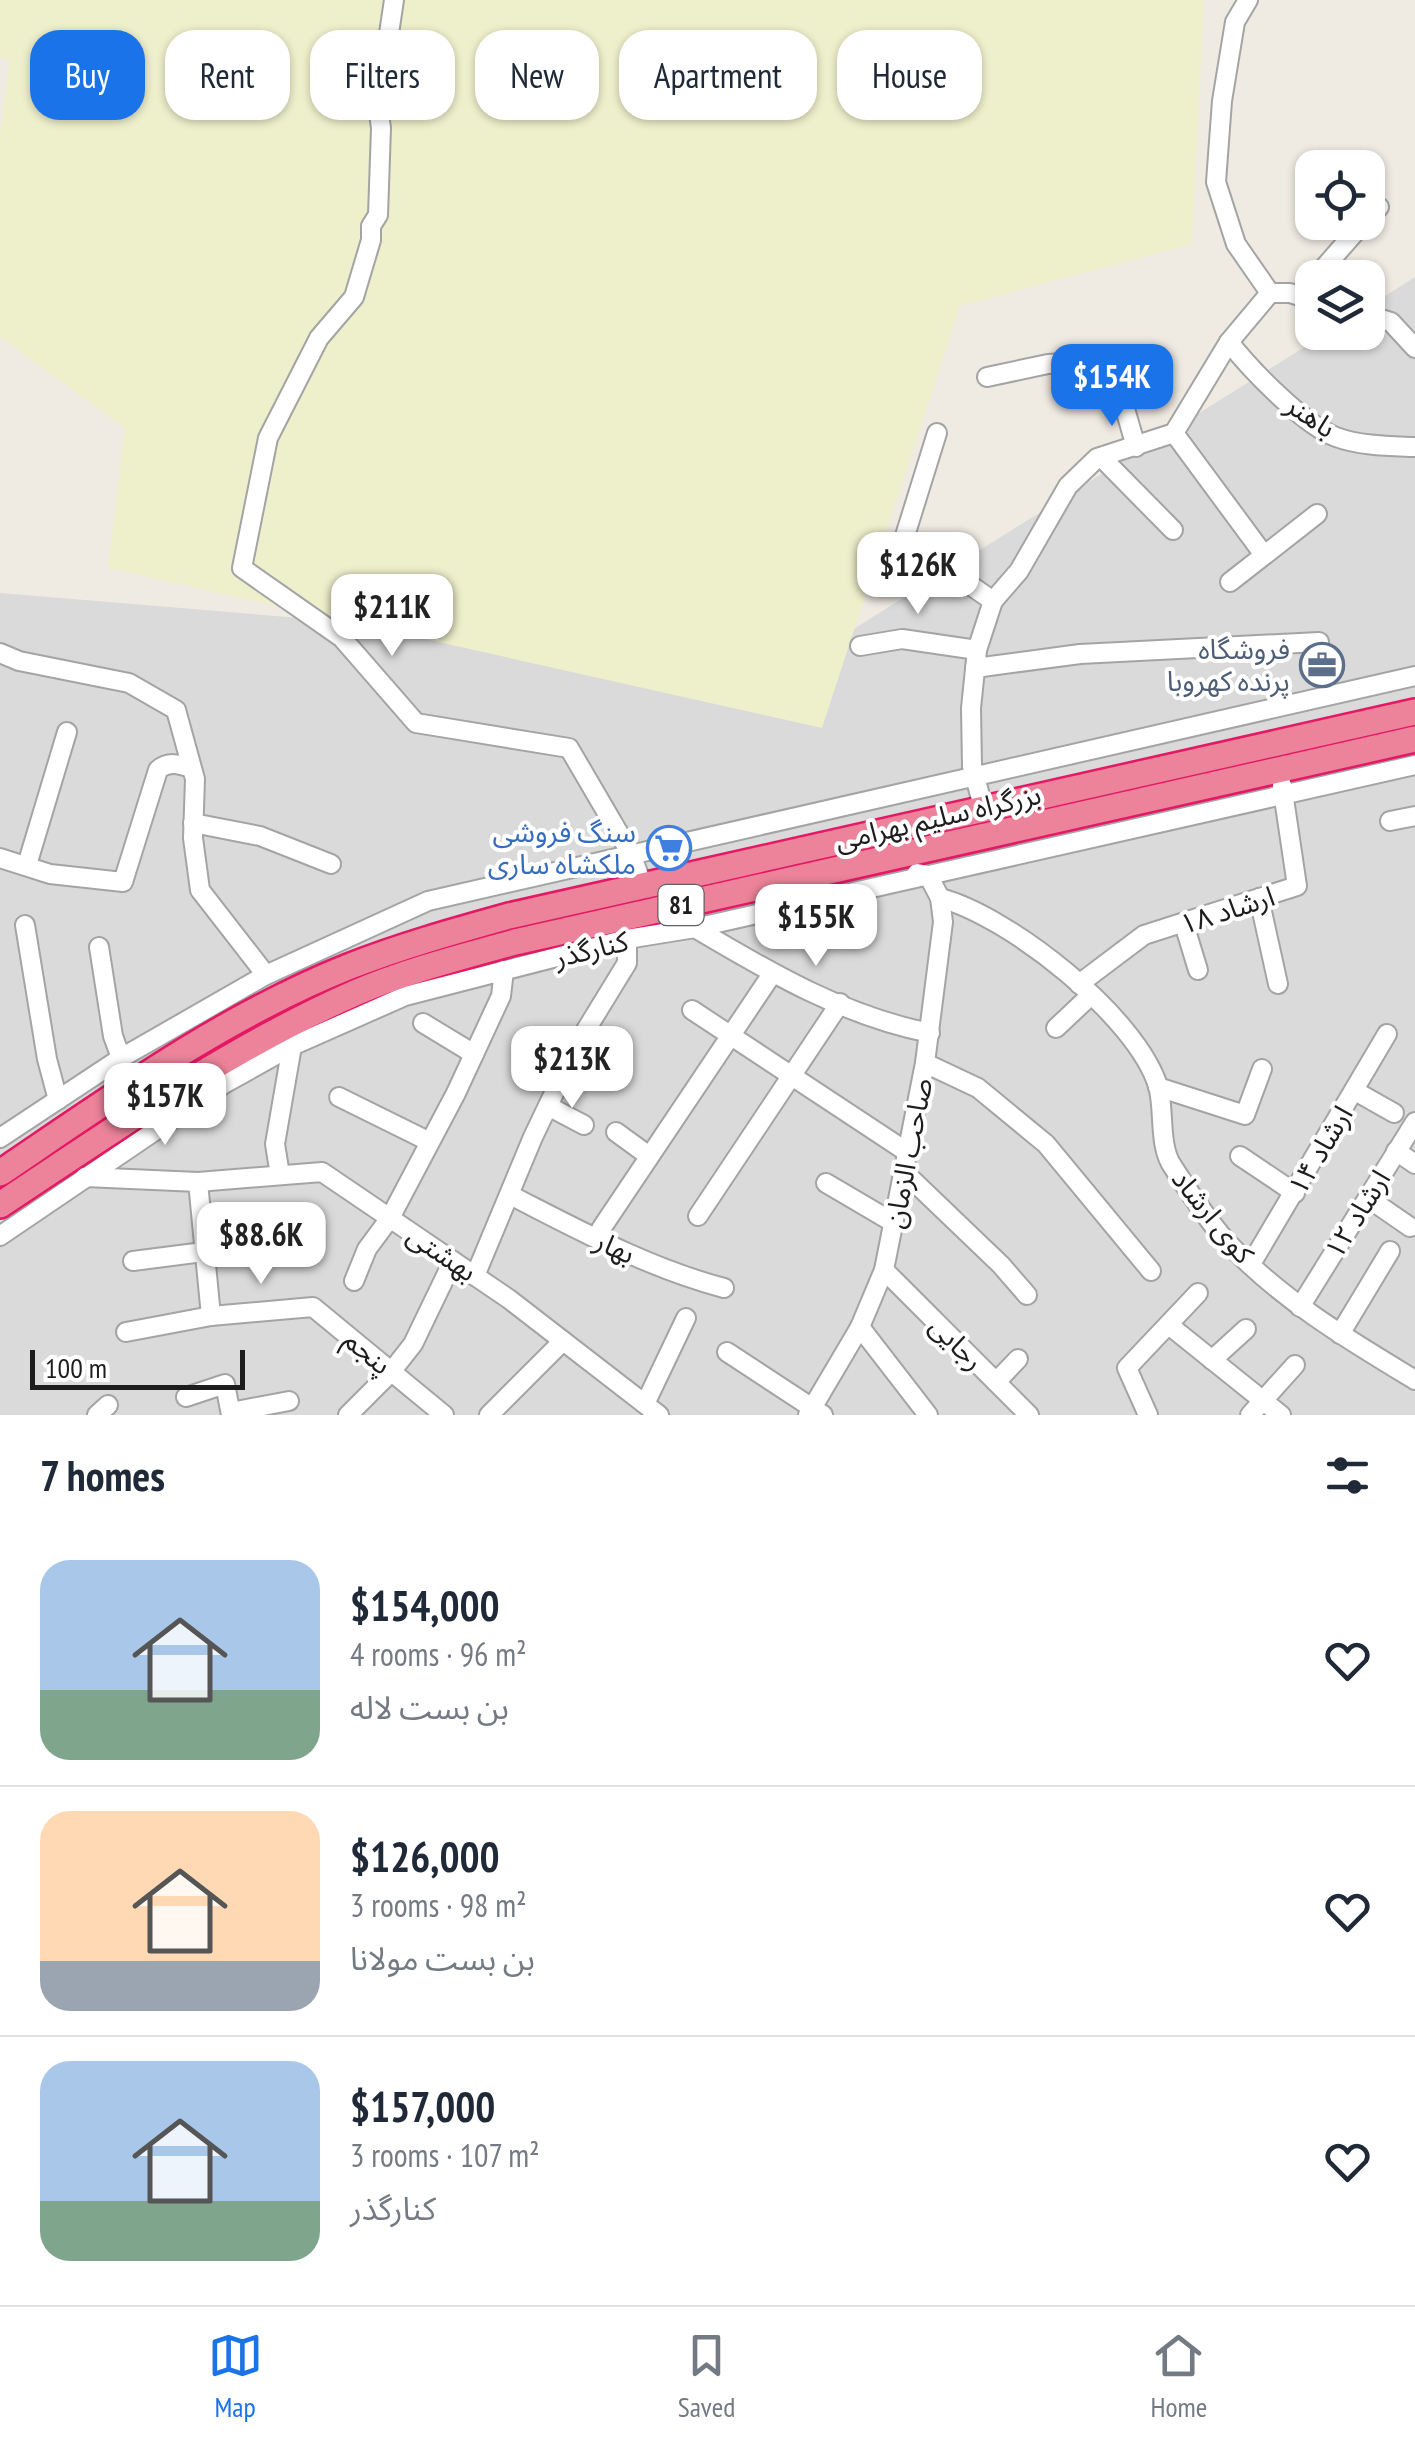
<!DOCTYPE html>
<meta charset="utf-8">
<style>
:root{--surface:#fff;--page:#f6f6f7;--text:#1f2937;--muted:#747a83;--line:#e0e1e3;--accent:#1a73e8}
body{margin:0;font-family:"PT Sans Narrow","Noto Sans Arabic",sans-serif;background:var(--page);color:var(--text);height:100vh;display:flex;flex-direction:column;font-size:38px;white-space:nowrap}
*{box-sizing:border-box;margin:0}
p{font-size:32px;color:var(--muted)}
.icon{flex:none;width:55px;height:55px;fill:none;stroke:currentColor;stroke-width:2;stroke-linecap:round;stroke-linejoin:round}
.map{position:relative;height:1415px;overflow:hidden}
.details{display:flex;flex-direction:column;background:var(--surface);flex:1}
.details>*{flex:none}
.banner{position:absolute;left:30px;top:30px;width:1355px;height:90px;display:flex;gap:20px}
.fabs{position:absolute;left:1295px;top:150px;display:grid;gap:20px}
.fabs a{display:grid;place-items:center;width:90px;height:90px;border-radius:20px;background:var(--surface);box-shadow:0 2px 8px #0004;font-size:50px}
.scale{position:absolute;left:30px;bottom:25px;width:215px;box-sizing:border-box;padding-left:10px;border:5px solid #1d1d1d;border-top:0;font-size:28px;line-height:35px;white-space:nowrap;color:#1d1d1d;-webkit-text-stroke:8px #fff;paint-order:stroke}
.price{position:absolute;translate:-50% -85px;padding:0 22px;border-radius:20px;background:#fff;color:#222;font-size:32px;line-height:65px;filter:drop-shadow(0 2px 5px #0008)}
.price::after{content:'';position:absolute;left:50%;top:60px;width:30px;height:22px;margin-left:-15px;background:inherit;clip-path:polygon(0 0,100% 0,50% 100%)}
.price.on{background:var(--accent);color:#fff}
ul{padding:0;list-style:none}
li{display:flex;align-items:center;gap:30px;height:250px;padding:0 40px}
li+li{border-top:2px solid var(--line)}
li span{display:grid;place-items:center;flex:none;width:280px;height:200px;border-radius:30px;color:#555}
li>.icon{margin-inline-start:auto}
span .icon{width:120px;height:120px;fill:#fffc;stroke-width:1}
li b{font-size:42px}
h2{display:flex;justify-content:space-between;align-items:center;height:120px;padding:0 40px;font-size:42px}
.pill{padding:0 35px;border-radius:30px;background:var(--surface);box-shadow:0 2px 8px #0004;font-size:35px;line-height:90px}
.pill.on{background:var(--accent);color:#fff}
.tab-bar{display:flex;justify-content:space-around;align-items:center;height:140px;border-top:2px solid var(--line);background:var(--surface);font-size:28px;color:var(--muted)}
.tab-bar a{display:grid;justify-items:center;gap:5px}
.tab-bar .on{color:var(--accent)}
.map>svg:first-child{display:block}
</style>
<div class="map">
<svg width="1415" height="1415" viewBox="0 0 1415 1415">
<rect width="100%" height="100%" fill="#efeae2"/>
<polygon fill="#dbdada" points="1415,277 1415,1415 0,1415 0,593 804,660 1327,333 1368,332 1368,307"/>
<polygon fill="#eeefcb" points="0,0 1204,0 1192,244 960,306 822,728 108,568 125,428 0,337 0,134 10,61 0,57"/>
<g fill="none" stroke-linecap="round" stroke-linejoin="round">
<defs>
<g id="minor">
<polyline points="394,0 378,107 381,128 378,215 371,226 371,240 354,297 319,338 268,438 242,568 342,638 416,723 569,748 631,854 643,886"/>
<polyline points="1248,0 1235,22 1222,101 1216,182 1236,244 1270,293"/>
<polyline points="1368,219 1379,207"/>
<polyline points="1315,278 1364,222"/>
<polyline points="1270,293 1290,293 1312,300"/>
<polyline points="1368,315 1391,322 1415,348"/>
<path d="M1229 342C1250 369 1304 425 1336 437 1360 446 1389 446 1414 447"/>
<polyline points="987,377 1048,364 1111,360 1136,447"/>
<polyline points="937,433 904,539 993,601"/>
<polyline points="1174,433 1264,555"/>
<polyline points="1101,457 1173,530"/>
<polyline points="1230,582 1317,514"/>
<polyline points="860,646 902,639 977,650"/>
<polyline points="0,653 19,661 129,683 176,710 195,779 193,838 200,890 266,975"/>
<polyline points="975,668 1080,654 1319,642"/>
<polyline points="984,810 972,766 971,708 977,650 993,601 1019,571 1068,486 1097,458 1174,433 1229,342 1270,293"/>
<polyline points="1390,821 1415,816"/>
<polyline points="193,823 260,836 331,864"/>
<path d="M0 858 50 874 123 882 158 770C168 761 179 764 191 768"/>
<polyline points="27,865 67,732"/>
<path d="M940 898C1009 916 1136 1016 1158 1086 1165 1110 1158 1146 1173 1167 1189 1192 1207 1219 1226 1241 1280 1299 1347 1339 1415 1380"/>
<polyline points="1259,898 1278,984"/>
<polyline points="1184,924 1198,970"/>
<polyline points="25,925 47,1059 58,1100"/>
<path d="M695 928C769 972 844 1016 930 1033"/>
<polyline points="99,947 113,1036 121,1058"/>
<polyline points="1079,984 1144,935 1297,886 1282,785"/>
<polyline points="692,1010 907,1152"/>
<polyline points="423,1023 474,1054"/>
<polyline points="1056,1028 1091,995"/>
<polyline points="925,1063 978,1088 1046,1144 1151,1271"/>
<polyline points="1158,1087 1245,1115 1262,1069"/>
<polyline points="1355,1091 1394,1113"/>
<polyline points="339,1097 428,1141"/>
<polyline points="548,1106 584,1125"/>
<polyline points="616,1132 649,1156"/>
<polyline points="0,1138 121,1058 266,975 428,901 1415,676"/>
<polyline points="1396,1151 1415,1164"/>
<polyline points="1240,1156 1295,1193"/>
<polyline points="904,1172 1001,1265 1027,1295"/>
<polyline points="280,1175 275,1144 292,1046"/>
<polyline points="85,1177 198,1182 211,1316 313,1307 444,1415"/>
<polyline points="198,1182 322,1172 509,1299 659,1415"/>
<polyline points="826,1183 894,1223"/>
<path d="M510 1195C579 1230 648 1268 724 1288"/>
<polyline points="1368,1198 1410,1227"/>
<polyline points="698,1216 840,1003"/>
<polyline points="0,1236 224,1084 292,1046 405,996 627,939 695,928 1415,765"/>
<polyline points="599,1240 601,1229 772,974"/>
<polyline points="133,1261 281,1242"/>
<polyline points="1251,1264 1387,1034"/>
<polyline points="884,1270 1029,1415"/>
<polyline points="475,1276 533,1137 578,1043 627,963 627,939"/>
<polyline points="354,1281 367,1249 390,1218 456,1093 501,996 504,970"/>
<polyline points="1300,1307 1415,1122"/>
<polyline points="1170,1326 1281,1415"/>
<polyline points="860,1327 928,1415"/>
<polyline points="126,1332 211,1316"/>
<polyline points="1340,1334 1390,1251"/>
<polyline points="727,1352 823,1415"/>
<polyline points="1212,1360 1246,1329"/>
<polyline points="996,1382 1018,1359"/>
<polyline points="186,1397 225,1384 231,1415"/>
<polyline points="645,1404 686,1318"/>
<polyline points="231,1412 289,1401"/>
<polyline points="97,1415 108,1405"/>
<polyline points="348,1415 391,1372 413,1344 453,1261"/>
<polyline points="489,1415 563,1341"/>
<polyline points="808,1415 860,1327 884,1270 925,1063 943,922 940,898 928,875 917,873"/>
<polyline points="1148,1415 1127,1368 1198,1293"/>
<polyline points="1250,1415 1295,1365"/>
</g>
<g id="highway">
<path d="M0 1173C111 1098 223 1017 348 967 401 946 455 931 509 916L1415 712"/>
<path d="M0 1205C115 1129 228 1049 355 993 406 971 461 957 515 942L1415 739"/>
</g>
</defs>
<use href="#minor" stroke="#a4a4a4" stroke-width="22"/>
<use href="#highway" stroke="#e41864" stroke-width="30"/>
<use href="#minor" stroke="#fff" stroke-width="18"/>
<use href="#highway" stroke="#ec839a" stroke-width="25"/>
</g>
<defs>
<symbol id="office-ring" viewBox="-11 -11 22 22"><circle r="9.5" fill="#fff" stroke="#5c6f8a" stroke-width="1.5"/><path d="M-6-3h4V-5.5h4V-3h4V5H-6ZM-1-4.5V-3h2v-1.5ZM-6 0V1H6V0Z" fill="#5c6f8a"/></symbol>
<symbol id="supermarket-ring" viewBox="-11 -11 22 22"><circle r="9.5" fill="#fff" stroke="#3f7fe0" stroke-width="1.5"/><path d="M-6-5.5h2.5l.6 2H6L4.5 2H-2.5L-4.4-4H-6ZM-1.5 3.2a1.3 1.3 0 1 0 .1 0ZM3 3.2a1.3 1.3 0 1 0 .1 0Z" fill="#3f7fe0"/></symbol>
</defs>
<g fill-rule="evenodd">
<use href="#office-ring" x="1297" y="640" width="50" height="50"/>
<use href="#supermarket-ring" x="644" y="823" width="50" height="50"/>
</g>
<g text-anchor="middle" stroke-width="8" stroke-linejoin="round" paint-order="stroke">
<rect fill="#fff" stroke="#616161" stroke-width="2.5" x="658.5" y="885" width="45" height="40" rx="8"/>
<g font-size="25" font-weight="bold" fill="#1d1d1d">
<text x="681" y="914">81</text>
</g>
<g font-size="28" fill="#1d1d1d" stroke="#fff">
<text transform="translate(1311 416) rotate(34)" y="10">باهنر</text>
<text transform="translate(938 817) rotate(-13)" y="10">بزرگراه سلیم بهرامی</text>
<text transform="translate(1227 910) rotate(-18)" y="10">ارشاد ۱۸</text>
<text transform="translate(591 949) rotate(-14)" y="10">کنارگذر</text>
<text transform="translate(1320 1150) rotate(-59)" y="10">ارشاد ۱۴</text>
<text transform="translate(908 1153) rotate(-79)" y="10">صاحب الزمان</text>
<text transform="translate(1357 1214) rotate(-58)" y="10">ارشاد ۱۲</text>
<text transform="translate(1213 1216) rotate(51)" y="10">کوی ارشاد</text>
<text transform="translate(615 1247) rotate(25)" y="10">بهار</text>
<text transform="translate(442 1253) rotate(34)" y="10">بهشتی</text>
<text transform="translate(957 1343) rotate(45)" y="10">رجایی</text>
<text transform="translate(368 1352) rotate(40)" y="10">پنجم</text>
</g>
<g font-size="28" fill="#4e5e75" stroke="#fff" text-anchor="end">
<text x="1290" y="659">فروشگاه<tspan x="1290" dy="32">پرنده کهروبا</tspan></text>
</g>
<g font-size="28" fill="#366cbe" stroke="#fff" text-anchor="end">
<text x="636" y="842">سنگ فروشی<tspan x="636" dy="32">ملکشاه ساری</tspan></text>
</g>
</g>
</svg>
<div class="fabs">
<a><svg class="icon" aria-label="locate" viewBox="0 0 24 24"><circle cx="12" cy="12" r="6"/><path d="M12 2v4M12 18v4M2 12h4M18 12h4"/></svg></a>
<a><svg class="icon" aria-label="layers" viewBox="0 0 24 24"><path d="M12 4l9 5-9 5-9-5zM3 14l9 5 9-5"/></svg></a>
</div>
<div class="scale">100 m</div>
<b class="price on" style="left:1112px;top:429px">$154K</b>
<b class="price" style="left:918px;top:617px">$126K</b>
<b class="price" style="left:392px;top:659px">$211K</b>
<b class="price" style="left:816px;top:969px">$155K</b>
<b class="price" style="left:572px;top:1111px">$213K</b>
<b class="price" style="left:165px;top:1148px">$157K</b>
<b class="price" style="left:261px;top:1287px">$88.6K</b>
<div class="banner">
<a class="pill on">Buy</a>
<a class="pill">Rent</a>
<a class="pill">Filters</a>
<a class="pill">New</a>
<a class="pill">Apartment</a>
<a class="pill">House</a>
</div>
</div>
<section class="details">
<h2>7 homes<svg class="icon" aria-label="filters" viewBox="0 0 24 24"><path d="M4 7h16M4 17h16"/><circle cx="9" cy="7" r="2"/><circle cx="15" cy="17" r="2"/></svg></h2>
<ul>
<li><span style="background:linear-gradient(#a9c7e8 65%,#7fa58c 0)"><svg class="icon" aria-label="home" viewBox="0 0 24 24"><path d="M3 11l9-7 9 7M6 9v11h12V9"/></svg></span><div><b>$154,000</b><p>4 rooms · 96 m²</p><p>بن بست لاله</p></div><svg class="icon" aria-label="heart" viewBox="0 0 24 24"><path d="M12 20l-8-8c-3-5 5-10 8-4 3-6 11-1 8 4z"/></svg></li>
<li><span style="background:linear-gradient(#ffd9b3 75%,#9aa5b1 0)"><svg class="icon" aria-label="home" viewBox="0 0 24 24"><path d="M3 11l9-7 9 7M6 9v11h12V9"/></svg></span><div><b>$126,000</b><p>3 rooms · 98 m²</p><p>بن بست مولانا</p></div><svg class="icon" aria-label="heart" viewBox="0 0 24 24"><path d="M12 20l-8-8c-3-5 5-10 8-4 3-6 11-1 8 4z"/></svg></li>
<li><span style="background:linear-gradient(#a9c7e8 70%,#7fa58c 0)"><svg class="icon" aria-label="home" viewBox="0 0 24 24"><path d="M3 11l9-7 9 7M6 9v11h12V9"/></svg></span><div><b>$157,000</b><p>3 rooms · 107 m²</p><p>کنارگذر</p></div><svg class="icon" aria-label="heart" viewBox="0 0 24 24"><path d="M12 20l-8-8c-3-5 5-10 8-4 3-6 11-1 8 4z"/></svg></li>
</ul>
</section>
<nav class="tab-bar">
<a class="on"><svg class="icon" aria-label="map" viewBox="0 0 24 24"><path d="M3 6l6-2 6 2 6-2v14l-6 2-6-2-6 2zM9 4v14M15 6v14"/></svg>Map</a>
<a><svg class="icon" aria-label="saved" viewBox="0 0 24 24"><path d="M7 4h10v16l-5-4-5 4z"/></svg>Saved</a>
<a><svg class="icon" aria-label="home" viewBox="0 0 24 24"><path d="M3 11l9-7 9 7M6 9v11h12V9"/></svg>Home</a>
</nav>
